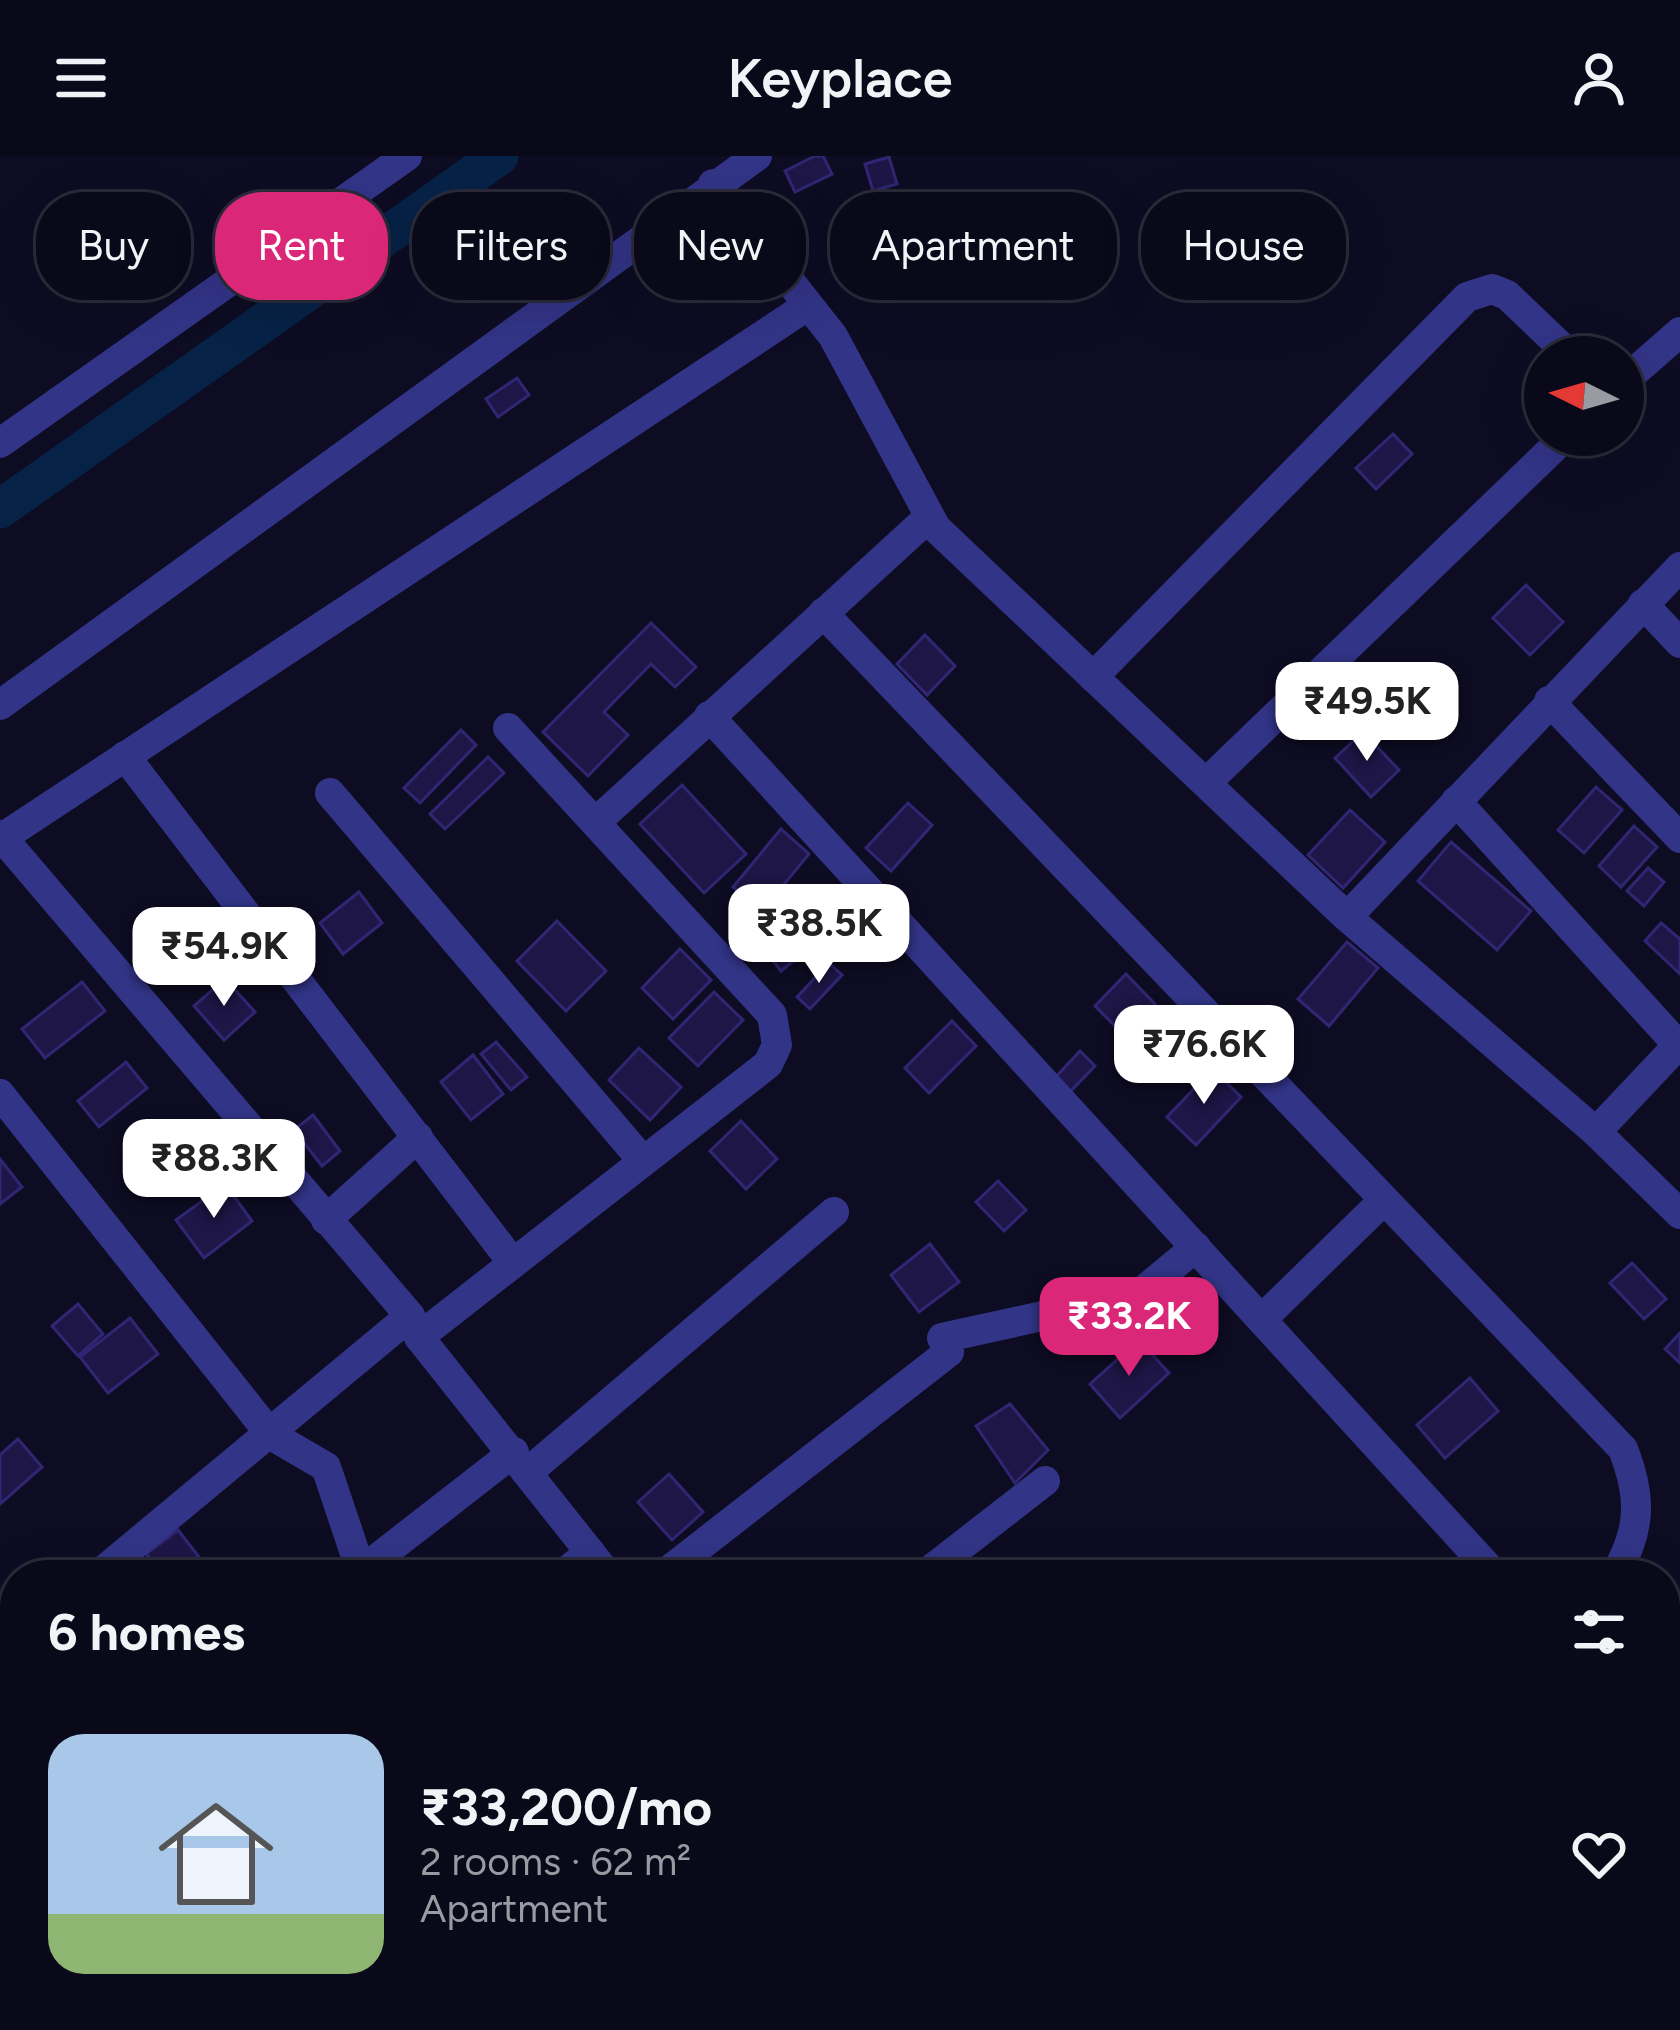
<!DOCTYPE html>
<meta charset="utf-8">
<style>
:root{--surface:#0a091a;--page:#181727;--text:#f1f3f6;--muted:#999aa2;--line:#2a2a39;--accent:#db2777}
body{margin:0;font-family:Figtree,sans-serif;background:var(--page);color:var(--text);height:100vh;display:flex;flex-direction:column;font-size:45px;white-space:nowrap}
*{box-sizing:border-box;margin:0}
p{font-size:39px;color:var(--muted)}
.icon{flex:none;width:66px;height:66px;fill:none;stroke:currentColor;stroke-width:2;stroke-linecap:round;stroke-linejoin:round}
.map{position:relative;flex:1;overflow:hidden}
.details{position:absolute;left:0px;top:1404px;width:1680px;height:471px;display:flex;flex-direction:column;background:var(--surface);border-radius:48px 48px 0 0;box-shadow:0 12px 48px #0002,0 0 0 3px var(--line)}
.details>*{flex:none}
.guide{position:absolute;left:36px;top:36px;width:1608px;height:108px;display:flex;gap:24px}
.needle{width:78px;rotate:275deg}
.buttons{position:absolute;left:1524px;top:180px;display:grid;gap:24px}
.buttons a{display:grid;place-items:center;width:120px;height:120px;border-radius:50%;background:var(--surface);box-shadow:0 12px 48px #0002,0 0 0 3px var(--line);font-size:60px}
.price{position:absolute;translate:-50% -102px;padding:0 27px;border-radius:24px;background:#fff;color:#222;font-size:39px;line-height:78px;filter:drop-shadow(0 3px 6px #0008)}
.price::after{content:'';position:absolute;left:50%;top:72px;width:36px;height:27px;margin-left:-18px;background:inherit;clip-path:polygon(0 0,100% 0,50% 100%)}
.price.current{background:var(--accent);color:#fff}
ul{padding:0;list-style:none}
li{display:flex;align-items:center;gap:36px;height:300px;padding:0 48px}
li+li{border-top:3px solid var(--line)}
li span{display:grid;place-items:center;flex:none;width:336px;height:240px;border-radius:36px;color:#555}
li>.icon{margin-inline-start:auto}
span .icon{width:144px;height:144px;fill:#fffc;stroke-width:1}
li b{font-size:51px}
h2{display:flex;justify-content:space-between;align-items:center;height:144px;padding:0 48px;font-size:51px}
.chip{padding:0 42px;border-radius:48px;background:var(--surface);box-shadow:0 12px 48px #0002,0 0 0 3px var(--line);font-size:42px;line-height:108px}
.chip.current{background:var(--accent);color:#fff}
header{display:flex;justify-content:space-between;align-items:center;height:156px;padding:0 48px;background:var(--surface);font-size:54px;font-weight:600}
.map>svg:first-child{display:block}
</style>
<header><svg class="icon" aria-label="menu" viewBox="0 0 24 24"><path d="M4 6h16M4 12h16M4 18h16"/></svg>Keyplace<svg class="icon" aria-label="person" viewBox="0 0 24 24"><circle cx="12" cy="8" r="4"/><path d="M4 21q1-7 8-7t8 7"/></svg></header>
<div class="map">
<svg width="1680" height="1874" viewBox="0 0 1680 1874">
<rect width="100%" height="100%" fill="#0e0c23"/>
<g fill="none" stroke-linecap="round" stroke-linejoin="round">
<polyline stroke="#072247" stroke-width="39" points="0,353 499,0"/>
</g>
<g fill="#1d1646" stroke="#312674" stroke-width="3">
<polygon points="815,0 823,0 832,18 795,36 785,15"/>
<polygon points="889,1 897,28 873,35 865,8"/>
<polygon points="517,222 529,239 498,261 486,243"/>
<polygon points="1393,278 1412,298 1376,333 1356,312"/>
<polygon points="1526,429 1563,466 1530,499 1493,462"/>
<polygon points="651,467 696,511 675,531 651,508 604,556 628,579 588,620 543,576"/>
<polygon points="925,479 955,510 927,539 897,508"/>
<polygon points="461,574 476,589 420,647 404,632"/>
<polygon points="1363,576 1399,614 1371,641 1335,602"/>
<polygon points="488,601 504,617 445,673 430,658"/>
<polygon points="682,629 746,698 704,737 640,668"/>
<polygon points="1596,631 1622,654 1584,697 1558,674"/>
<polygon points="908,647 932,669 891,715 866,692"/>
<polygon points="1350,654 1385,686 1343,732 1308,699"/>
<polygon points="1634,670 1657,691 1621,731 1599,710"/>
<polygon points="781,673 809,698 762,755 733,731"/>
<polygon points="1451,686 1531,755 1497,794 1418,725"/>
<polygon points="1648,712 1664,726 1644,750 1627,735"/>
<polygon points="359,736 382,767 343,798 320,767"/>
<polygon points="557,765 606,815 566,855 517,805"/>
<polygon points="1661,767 1680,783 1680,818 1645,785"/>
<polygon points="800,769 814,788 781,815 766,796"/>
<polygon points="1347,786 1378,812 1329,870 1298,843"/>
<polygon points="680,793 711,824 673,863 642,832"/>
<polygon points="829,807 842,819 810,853 797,841"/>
<polygon points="1126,818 1155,848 1124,879 1095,850"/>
<polygon points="225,823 255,856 224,884 194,850"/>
<polygon points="82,826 105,855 45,902 22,873"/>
<polygon points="714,836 743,864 698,910 669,882"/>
<polygon points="952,865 976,890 929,937 905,912"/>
<polygon points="496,886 527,921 511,934 481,898"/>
<polygon points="639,892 681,931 650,964 609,924"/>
<polygon points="1080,895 1095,910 1069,937 1054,923"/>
<polygon points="473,899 503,938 471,964 441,926"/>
<polygon points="126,906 147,932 99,971 78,945"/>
<polygon points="1213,913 1241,941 1196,989 1167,961"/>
<polygon points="313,959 340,995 322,1010 294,974"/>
<polygon points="741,965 777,1003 746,1033 710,995"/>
<polygon points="0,1003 22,1031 0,1048"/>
<polygon points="998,1025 1026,1054 1004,1075 976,1046"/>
<polygon points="225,1028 252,1065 204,1102 176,1064"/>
<polygon points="930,1088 959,1126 919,1156 891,1119"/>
<polygon points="1632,1107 1666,1143 1644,1163 1610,1127"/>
<polygon points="78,1148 103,1178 78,1200 52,1170"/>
<polygon points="130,1162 158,1198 108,1237 80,1201"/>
<polygon points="1680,1177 1680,1207 1665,1193"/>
<polygon points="1139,1184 1169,1217 1120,1262 1090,1228"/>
<polygon points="1470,1222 1498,1255 1445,1302 1417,1269"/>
<polygon points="1010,1248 1048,1294 1015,1327 976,1270"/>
<polygon points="18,1283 42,1311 0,1348 0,1299"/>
<polygon points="669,1318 703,1356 672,1384 638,1346"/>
<polygon points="178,1374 213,1419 163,1419 146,1398"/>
<polygon points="1377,1405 1388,1416 1364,1419"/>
<polygon points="470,1860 523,1860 512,1874 481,1874"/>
<polygon points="612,1860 630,1860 641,1874 595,1874"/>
<polygon points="740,1860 761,1860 772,1874 723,1874"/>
<polygon points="1233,1860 1266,1860 1277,1874 1216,1874"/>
</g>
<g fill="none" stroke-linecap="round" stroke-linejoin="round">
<g stroke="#323487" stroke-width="30">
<polyline points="713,28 833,180 936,372 1347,761 1596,976 1680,1058"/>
<polyline points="1623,226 1680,176"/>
<polyline points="0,287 407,0"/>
<polyline points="1643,448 1680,487"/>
<path d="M823 457 1623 1293C1642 1342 1641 1374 1615 1419"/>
<polyline points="1093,521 1467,141 1492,133 1507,139 1572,201"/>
<polyline points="1549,545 1680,682"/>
<polyline points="0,549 757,0"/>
<polyline points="709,560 1495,1419"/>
<polyline points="125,600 513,1107"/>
<polyline points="1206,627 1567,279"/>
<polyline points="330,637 643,1005"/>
<polyline points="1456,645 1678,889"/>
<polyline points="596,666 928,362"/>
<polyline points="0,679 410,1160 419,1181 608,1419"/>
<polyline points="2,682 807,150"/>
<polyline points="1347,761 1680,411"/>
<polyline points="0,938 271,1279 326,1311 361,1415"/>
<polyline points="1596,976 1680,887"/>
<polyline points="326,1064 418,981"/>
<polyline points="1262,1163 1384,1044"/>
<polyline points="419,1181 768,908 777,889 772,859 508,572"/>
<polyline points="942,1182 1138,1139 1196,1091"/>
<polyline points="527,1317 834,1056"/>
<polyline points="98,1419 410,1160"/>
<polyline points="356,1419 514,1296"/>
<polyline points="562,1419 590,1396"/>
<polyline points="663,1419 949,1196"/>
<polyline points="924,1419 1045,1325"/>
<polyline points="0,1498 15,1486"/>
<polyline points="1665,1604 1680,1621"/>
<polyline points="0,1702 15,1690"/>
<polyline points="1354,1860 1373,1874"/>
<polyline points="17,1874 34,1860"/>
<polyline points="262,1874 279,1860"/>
<polyline points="523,1874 540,1860"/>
<polyline points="889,1874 907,1860"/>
<polyline points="1135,1874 1153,1860"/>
</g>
</g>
</svg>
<div class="buttons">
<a><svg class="needle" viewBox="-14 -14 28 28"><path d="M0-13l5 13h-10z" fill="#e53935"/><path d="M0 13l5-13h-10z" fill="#999aa2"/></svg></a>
</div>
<b class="price" style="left:1367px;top:608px">₹49.5K</b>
<b class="price" style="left:819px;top:830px">₹38.5K</b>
<b class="price" style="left:224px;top:853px">₹54.9K</b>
<b class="price" style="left:1204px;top:951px">₹76.6K</b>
<b class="price" style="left:214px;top:1065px">₹88.3K</b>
<b class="price current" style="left:1129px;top:1223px">₹33.2K</b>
<div class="guide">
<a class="chip">Buy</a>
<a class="chip current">Rent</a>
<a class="chip">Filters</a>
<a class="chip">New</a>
<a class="chip">Apartment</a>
<a class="chip">House</a>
</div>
<section class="details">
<h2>6 homes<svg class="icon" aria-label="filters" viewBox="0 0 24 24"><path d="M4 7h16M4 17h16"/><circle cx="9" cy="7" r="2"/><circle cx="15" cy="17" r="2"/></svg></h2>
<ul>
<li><span style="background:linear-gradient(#a9c7e8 75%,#8fb573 0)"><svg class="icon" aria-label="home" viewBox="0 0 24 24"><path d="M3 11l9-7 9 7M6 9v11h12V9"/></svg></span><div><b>₹33,200/mo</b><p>2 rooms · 62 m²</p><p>Apartment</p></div><svg class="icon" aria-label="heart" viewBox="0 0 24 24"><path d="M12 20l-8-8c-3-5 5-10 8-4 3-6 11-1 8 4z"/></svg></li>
</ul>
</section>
</div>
